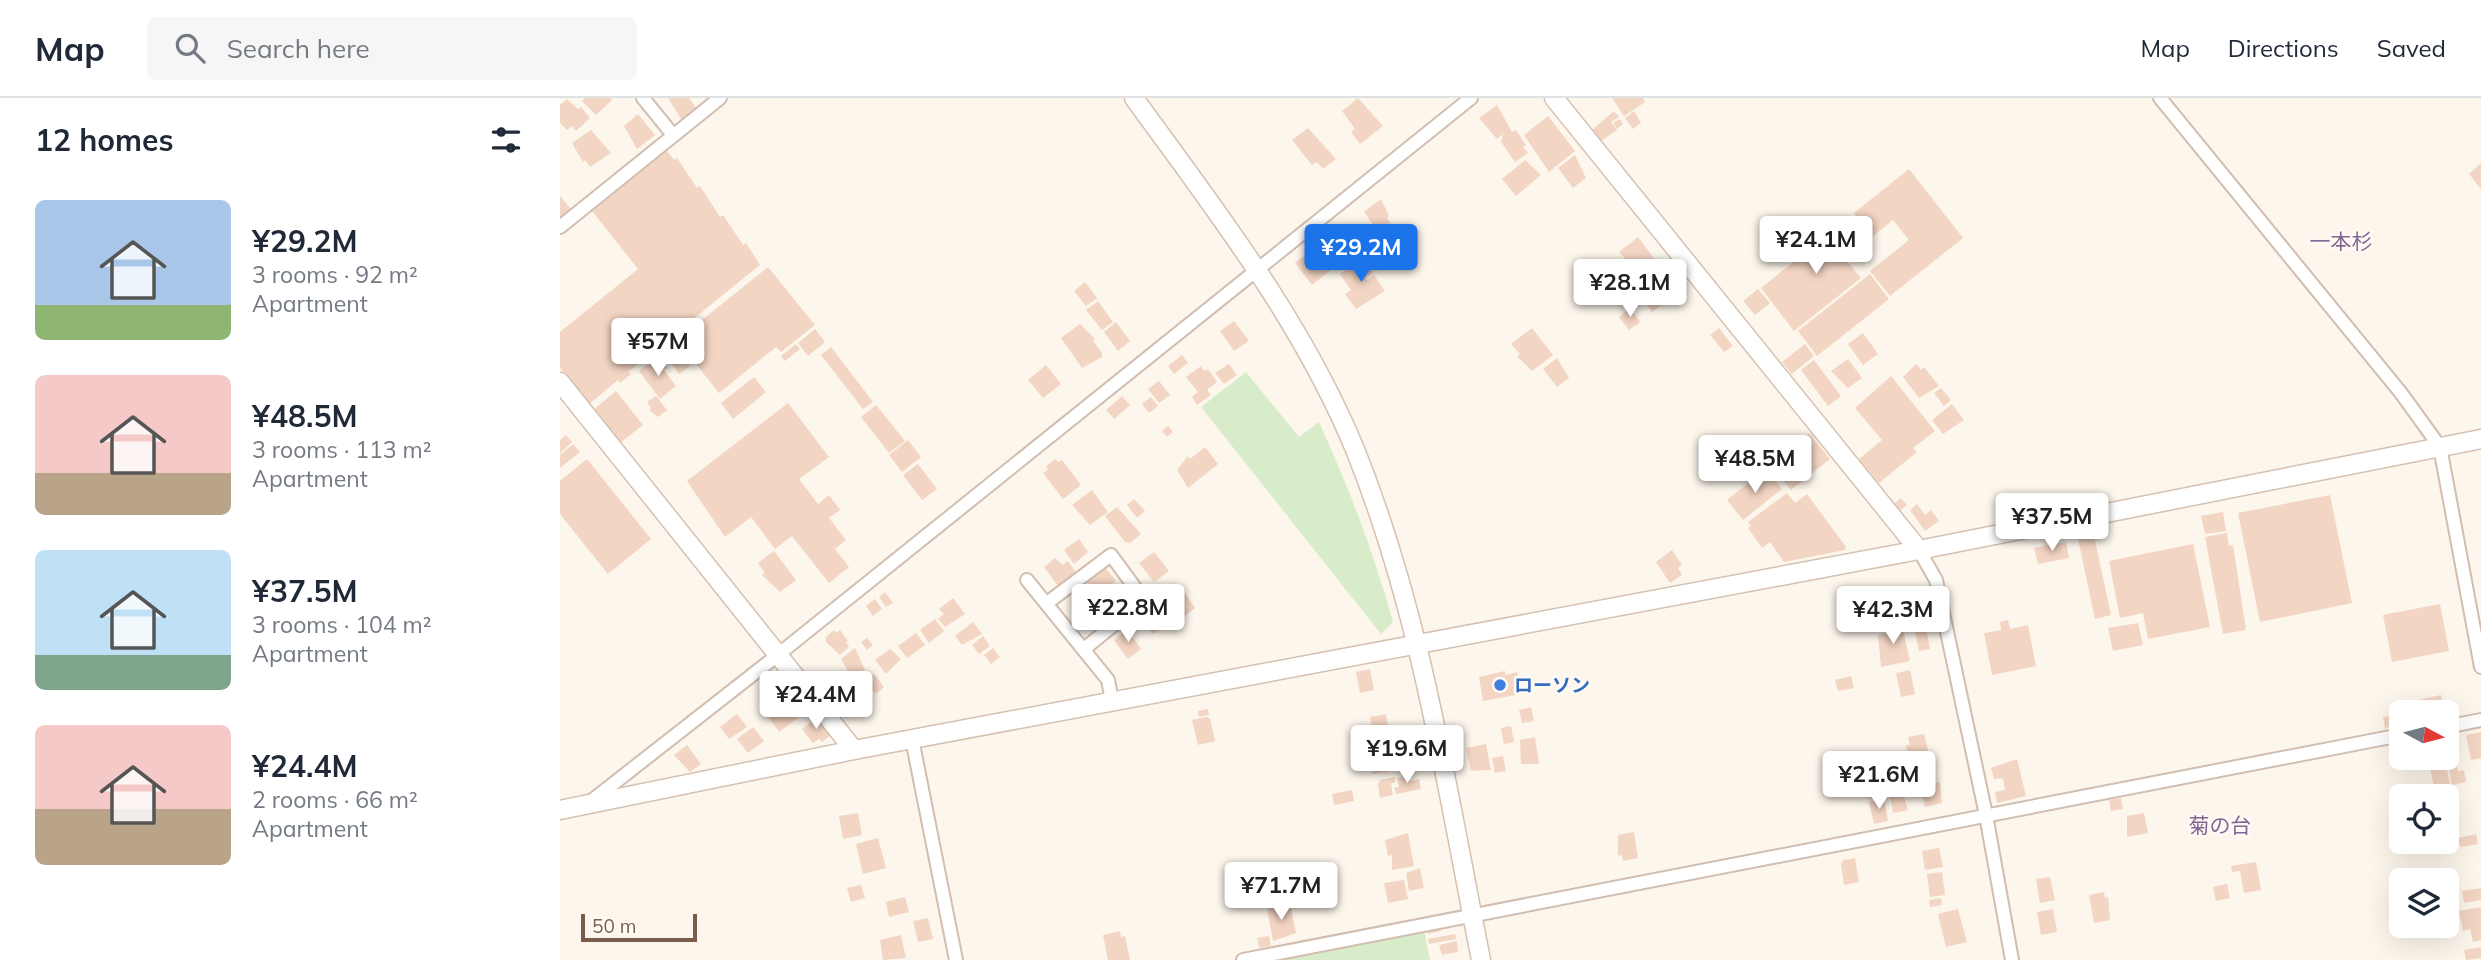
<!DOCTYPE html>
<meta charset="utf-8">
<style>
:root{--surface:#fff;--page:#f6f6f7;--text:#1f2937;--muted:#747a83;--line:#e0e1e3;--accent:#1a73e8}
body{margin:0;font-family:Mulish,"Noto Sans JP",sans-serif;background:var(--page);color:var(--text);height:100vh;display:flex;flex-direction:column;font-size:26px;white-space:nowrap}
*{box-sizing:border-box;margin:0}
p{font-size:23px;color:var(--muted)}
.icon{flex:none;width:38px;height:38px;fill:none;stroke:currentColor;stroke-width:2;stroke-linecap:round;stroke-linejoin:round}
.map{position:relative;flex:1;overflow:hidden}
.sheet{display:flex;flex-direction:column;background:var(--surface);width:560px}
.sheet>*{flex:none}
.needle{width:46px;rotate:97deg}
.tools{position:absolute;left:1829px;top:602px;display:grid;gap:14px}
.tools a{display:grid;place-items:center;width:70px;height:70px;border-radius:10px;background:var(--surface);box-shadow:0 7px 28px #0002;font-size:35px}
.scale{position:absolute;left:21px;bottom:18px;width:116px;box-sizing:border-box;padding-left:7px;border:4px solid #7a5c4d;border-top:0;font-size:19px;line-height:24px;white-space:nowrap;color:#7a5c4d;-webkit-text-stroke:5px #fffaf3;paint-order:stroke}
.price{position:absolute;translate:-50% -60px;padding:0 16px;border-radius:7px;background:#fff;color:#222;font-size:23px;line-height:46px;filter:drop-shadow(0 2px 4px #0008)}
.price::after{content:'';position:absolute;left:50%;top:42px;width:21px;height:16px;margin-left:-10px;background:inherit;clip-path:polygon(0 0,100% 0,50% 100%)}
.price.current{background:var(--accent);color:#fff}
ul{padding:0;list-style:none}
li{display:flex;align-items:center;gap:21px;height:175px;padding:0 35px}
li span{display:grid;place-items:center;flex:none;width:196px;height:140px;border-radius:10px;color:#555}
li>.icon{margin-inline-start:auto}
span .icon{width:84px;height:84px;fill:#fffc;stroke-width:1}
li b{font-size:30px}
h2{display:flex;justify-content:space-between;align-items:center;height:84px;padding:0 35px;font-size:30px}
header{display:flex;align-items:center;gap:42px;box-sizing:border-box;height:98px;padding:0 35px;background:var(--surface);border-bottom:2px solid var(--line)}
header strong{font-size:33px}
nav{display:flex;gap:38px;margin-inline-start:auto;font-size:24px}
.search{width:490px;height:63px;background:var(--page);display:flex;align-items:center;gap:18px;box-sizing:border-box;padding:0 24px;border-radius:10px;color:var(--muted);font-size:26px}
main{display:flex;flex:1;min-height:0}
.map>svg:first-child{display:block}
</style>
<header>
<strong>Map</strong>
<div class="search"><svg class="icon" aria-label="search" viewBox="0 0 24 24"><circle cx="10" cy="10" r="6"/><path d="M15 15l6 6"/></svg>Search here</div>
<nav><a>Map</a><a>Directions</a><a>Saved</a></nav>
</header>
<main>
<section class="sheet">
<h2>12 homes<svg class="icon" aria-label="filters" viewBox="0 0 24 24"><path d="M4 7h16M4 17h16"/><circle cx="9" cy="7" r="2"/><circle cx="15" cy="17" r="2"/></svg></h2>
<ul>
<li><span style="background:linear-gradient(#a9c7e8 75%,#8fb573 0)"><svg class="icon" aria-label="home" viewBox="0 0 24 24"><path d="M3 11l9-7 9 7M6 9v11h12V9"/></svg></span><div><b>¥29.2M</b><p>3 rooms · 92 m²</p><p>Apartment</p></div></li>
<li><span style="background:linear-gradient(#f6c9c9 70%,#b9a48a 0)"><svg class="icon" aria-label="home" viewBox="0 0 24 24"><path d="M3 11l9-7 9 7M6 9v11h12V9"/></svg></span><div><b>¥48.5M</b><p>3 rooms · 113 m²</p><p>Apartment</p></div></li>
<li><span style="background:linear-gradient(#bfe0f5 75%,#7fa58c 0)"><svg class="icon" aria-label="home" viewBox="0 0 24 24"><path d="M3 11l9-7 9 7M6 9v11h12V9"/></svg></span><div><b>¥37.5M</b><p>3 rooms · 104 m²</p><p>Apartment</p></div></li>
<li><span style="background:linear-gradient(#f6c9c9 60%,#b9a48a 0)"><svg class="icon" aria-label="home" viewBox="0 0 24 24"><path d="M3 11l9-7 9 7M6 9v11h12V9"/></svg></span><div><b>¥24.4M</b><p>2 rooms · 66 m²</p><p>Apartment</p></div></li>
</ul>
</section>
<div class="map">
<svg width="1921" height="862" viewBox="0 0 1921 862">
<rect width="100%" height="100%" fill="#fdf6ec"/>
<g fill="#d8ecc9">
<path d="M686 274 739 339 759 324C789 390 814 455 833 524L821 536 641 309Z"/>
<polygon points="864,832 870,862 712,862"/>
</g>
<g fill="#f3d5c3">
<polygon points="25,0 50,0 52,2 36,17 22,3"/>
<polygon points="108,0 129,0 136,10 121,21"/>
<polygon points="798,0 823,28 800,46 791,34 795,31 782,13"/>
<polygon points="1052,0 1083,0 1085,4 1064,18"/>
<polygon points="7,1 18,11 21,9 30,20 16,33 12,28 7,32 0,25 0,7"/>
<polygon points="937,7 952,34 956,32 966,47 963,49 968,55 955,64 941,44 943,36 937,41 919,20"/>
<polygon points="1054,13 1059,19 1051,24 1057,32 1041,43 1032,32"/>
<polygon points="1074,13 1081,25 1073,31 1065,20"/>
<polygon points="78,16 95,37 77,51 64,28"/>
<polygon points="988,18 1015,53 989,74 964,37"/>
<polygon points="1060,21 1063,26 1057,31 1053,25"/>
<polygon points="748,30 776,61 763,71 757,64 752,67 732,42"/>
<polygon points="31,32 51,55 30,69 25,62 23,64 12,45"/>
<polygon points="107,53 114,62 117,60 137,90 140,88 160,119 163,117 183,147 186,145 200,167 122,230 125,233 114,242 111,239 68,274 71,276 60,285 58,282 29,306 0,270 0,234 78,171 32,113"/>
<polygon points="1015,57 1026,80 1013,90 998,70"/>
<polygon points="965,62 981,77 956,98 942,81"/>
<polygon points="1921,65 1921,91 1909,76"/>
<polygon points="1349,71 1403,140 1330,198 1310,173 1349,142 1333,122 1313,138 1294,115"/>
<polygon points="0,98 11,111 0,120"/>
<polygon points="821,101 829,118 827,120 834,131 822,139 804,114"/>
<polygon points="1290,118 1306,138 1282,157 1301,180 1234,233 1201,190"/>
<polygon points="1078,139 1099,167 1083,180 1059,154"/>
<polygon points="762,145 773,155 771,157 778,166 752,187 735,165 748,155 755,164 749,155"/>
<polygon points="803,160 813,174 805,180 807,182 814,177 825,193 796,211 785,196 791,192 780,176"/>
<polygon points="208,169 255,227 221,254 216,249 159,295 117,242"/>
<polygon points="1116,172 1128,186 1113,198 1102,184"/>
<polygon points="1310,176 1329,201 1257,258 1238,233"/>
<polygon points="525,184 537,200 526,208 514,193"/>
<polygon points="1092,186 1095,189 1102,188 1111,200 1092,214 1079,196"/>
<polygon points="1198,191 1210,205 1195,217 1183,203"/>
<polygon points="538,203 553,224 542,232 526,212"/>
<polygon points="1070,210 1080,224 1069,232 1059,219"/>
<polygon points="674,223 689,243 674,253 660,233"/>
<polygon points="556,224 570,243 558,253 544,234"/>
<polygon points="520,226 535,241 533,243 542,255 542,259 522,270 501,240"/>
<polygon points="972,230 993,257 972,273 957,258 960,256 951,246"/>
<polygon points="1159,230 1173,248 1164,254 1150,237"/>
<polygon points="255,231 265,244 248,258 238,245"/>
<polygon points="1303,235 1318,256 1303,267 1288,246"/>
<polygon points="236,246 240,251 225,263 221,258"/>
<polygon points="1245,246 1254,258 1232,276 1222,264"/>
<polygon points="271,249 313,304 303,311 261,257"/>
<polygon points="117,251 130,268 119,276 107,259"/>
<polygon points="622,257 628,265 614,276 608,268"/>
<polygon points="95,260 108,270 104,272 116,288 100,301 79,273"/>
<polygon points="997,260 1009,280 997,289 983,271"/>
<polygon points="1288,261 1302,280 1288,290 1271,273"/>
<polygon points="1254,262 1281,298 1268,308 1241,272"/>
<polygon points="669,266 677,277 664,286 655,275"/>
<polygon points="1356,266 1361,272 1364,269 1379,288 1359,300 1343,279"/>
<polygon points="486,267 501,286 483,300 468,282"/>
<polygon points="641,268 644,273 648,271 657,284 647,292 651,297 637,307 632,299 638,294 626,279"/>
<polygon points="1331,278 1375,333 1353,350 1357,354 1319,385 1299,361 1322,342 1295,310"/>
<polygon points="194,279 206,294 173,321 161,305"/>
<polygon points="599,283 610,297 599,305 588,291"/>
<polygon points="1381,290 1391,302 1384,308 1374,295"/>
<polygon points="56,293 83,327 60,345 33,312"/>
<polygon points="96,298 107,312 98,319 89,312 91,310 87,304"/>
<polygon points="562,298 570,307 554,321 546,312"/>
<polygon points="591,299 598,308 589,315 582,306"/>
<polygon points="228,305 269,359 239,381 258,406 269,397 280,412 269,420 286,442 275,451 289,469 269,485 232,438 215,451 191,419 165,439 127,383"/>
<polygon points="1392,306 1404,322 1383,336 1372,322"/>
<polygon points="316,307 345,343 329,355 301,319"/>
<polygon points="608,328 613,334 607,339 602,333"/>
<polygon points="1249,335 1270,361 1231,392 1210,366"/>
<polygon points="6,337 12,344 0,355 0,342"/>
<polygon points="348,342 361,359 342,374 329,357"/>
<polygon points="13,346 20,354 0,370 0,357"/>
<polygon points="645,349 658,366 628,390 617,372 628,358 630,361"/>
<polygon points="27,361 91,441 48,476 0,416 0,383"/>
<polygon points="495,361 498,364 502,362 521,387 503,401 483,375 488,372 486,369"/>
<polygon points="358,366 377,391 362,402 343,377"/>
<polygon points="1206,371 1222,391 1183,422 1167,402"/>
<polygon points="532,392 548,414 530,427 512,407"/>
<polygon points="1227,395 1235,405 1247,396 1286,449 1285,452 1224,464 1210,444 1202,450 1188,430 1191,428 1188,424"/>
<polygon points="1770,397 1792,505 1700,524 1678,415"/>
<polygon points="1341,400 1347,407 1340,413 1334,406"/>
<polygon points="574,401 585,413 577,420 567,407"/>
<polygon points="1357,406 1365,417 1371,412 1379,423 1365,433 1350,412"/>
<polygon points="557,409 581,436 570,445 565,444 545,418"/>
<polygon points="1663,414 1666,433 1645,436 1641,418"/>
<polygon points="1533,433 1551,517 1535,521 1517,436"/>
<polygon points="1667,435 1669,448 1673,447 1686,532 1663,536 1645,439"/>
<polygon points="519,441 528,454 514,466 504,452"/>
<polygon points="1506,444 1509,460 1478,466 1474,450"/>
<polygon points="1633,446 1650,529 1588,541 1583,515 1560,520 1549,463"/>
<polygon points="1112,452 1122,467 1118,470 1122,477 1110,485 1096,464"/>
<polygon points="214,453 236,482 220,494 202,477 205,475 198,465"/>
<polygon points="594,454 609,473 594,484 579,465"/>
<polygon points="495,460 503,467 508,463 517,476 499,489 484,469"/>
<polygon points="545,469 556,483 537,497 526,483"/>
<polygon points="552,490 564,502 558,507 561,511 542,526 528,509"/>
<polygon points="615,491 621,498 625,495 635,510 621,521 607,510 611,506 606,499"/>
<polygon points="1341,492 1345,516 1340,517 1341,521 1329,523 1327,516 1324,517 1320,496"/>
<polygon points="325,494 333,505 326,509 319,499"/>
<polygon points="393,500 405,516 385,529 378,521 384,516 379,511"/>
<polygon points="315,501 322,511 313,518 306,508"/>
<polygon points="1880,506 1889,553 1832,564 1823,517"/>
<polygon points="594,508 607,525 593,536 580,519"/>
<polygon points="375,521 384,533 369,545 360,532"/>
<polygon points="1448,522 1450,531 1468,527 1476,568 1432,577 1424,535 1441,532 1440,524"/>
<polygon points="1341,523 1350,563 1321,569 1318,537 1327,535 1326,526"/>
<polygon points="413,524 422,536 402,547 395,538"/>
<polygon points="1578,525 1583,547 1553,553 1548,530"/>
<polygon points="1366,530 1370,551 1359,553 1355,533"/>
<polygon points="274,532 276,535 280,532 288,543 286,544 289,549 280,557 266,544 266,539"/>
<polygon points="567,532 581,551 568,561 554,542"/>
<polygon points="356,535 365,547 347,560 338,548"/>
<polygon points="423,538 430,548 419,556 412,547"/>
<polygon points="307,540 313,547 307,552 301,544"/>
<polygon points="295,550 305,572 292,581 281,561"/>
<polygon points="433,550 440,559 431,566 424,557"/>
<polygon points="330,551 341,561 326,576 315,562"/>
<polygon points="810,571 814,592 800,595 796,574"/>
<polygon points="1350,572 1355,596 1341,599 1336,575"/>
<polygon points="307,573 311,579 314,576 324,589 316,596 312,591 306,596 298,586 301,584 297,580"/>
<polygon points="945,573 945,577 957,574 961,596 923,603 919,579"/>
<polygon points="1291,578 1294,590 1278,593 1275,582"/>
<polygon points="224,582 232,592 214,605 207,595"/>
<polygon points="1881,597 1885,614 1851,614 1848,604"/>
<polygon points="229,606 239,619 219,634 209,620"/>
<polygon points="971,609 974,623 962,625 959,612"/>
<polygon points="648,611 649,617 639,619 638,613"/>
<polygon points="177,616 187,629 169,641 160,629"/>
<polygon points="826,616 832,651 810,655 805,630 812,629 810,619"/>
<polygon points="1840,616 1841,627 1825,630 1823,619"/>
<polygon points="257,619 271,637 262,644 259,641 253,645 242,631"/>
<polygon points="646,619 650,620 655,643 638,647 632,622"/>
<polygon points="951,628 954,644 944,646 941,630"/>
<polygon points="193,629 204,643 188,655 177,641"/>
<polygon points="1921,634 1921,660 1911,662 1906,637"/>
<polygon points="1364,636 1375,677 1353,679 1346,647 1350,647 1348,639"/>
<polygon points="975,639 979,666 961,666 960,642"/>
<polygon points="926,646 931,672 911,673 906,650"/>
<polygon points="127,647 141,666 130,674 114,657"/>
<polygon points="943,658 946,673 935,675 932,660"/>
<polygon points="829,659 831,673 813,676 810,662"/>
<polygon points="1851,660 1885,660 1891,692 1875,695 1870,669 1854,672"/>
<polygon points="1457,661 1466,698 1437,705 1435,694 1445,692 1443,680 1434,681 1431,670"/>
<polygon points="1897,666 1898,673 1904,672 1906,684 1892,687 1888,668"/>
<polygon points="849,678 850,683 859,681 861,691 836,696 834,690 839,689 837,680"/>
<polygon points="835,679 835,685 831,685 833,697 820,700 818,687 820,682"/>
<polygon points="1370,682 1371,686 1380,684 1382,705 1365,709 1363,699 1359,700 1356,685"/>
<polygon points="1341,689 1348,712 1333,715 1329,691"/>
<polygon points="792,692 794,703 774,707 772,696"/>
<polygon points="1561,700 1563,711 1551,713 1549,702"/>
<polygon points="1324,701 1328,723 1314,726 1309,704"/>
<polygon points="298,715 302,737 283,741 279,718"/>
<polygon points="1584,715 1588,735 1567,739 1567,718"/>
<polygon points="1074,734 1078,760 1063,763 1062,757 1058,758 1058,737"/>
<polygon points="848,735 854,768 832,772 832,757 828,758 825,742"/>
<polygon points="1916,736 1918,746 1900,749 1898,740"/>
<polygon points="1886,737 1890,752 1870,756 1868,744 1886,744"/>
<polygon points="318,740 326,770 303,776 296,746"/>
<polygon points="1379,750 1383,769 1365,772 1362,753"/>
<polygon points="1295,760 1299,784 1284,787 1281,767 1283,762"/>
<polygon points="1696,764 1701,792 1684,795 1680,773 1672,774 1671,768"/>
<polygon points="860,770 864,790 849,793 846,775"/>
<polygon points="1382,774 1385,797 1370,799 1367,776"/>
<polygon points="1490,779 1495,802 1480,805 1476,781"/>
<polygon points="844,782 848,801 828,805 824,785"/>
<polygon points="1667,786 1670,800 1656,803 1653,789"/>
<polygon points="301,787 305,800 291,804 287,790"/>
<polygon points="1921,790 1921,802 1904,805 1902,793"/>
<polygon points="721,791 725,806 708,809 705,794"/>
<polygon points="1544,794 1545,800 1548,799 1550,822 1534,825 1529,797"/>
<polygon points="345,799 349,814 329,819 326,804"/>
<polygon points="1381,800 1382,807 1370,809 1369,802"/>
<polygon points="730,806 736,835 713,843 707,811"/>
<polygon points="1921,809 1921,842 1913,844 1910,831 1903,833 1899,813"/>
<polygon points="1398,811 1407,844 1386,849 1378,816"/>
<polygon points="1493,811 1497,834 1481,837 1477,814"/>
<polygon points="368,820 373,841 358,844 353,823"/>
<polygon points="880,828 881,833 868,836 866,831"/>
<polygon points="560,833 561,839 565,838 570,862 548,862 543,837"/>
<polygon points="895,836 896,841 869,846 868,841"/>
<polygon points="341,837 346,860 323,862 320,842"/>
<polygon points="709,838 711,848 699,850 697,840"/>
<polygon points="897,843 898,854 882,857 879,847"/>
<polygon points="1921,849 1921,860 1906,862 1904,852"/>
</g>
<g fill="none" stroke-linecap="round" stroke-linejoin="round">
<defs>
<g id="street">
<polyline points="83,0 113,37"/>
<polyline points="1600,0 1841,295 1880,349 1921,569"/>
<polyline points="0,129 160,0"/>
<polyline points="1359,452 1376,482 1426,717 1452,862"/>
<polyline points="467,482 548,582 552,603"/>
<polyline points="487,505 551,457 584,502 524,551"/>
<polyline points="1886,629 1921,622"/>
<polyline points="352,641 396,862"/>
<polyline points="30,704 219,556 911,0"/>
<polyline points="683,862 1841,637"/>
</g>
<g id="secondary">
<path d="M574 0C656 113 743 224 796 354 861 516 887 691 921 862"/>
<polyline points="994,0 1359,452"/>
<polyline points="0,284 294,652"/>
<polyline points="0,712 294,652 1359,452 1921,341"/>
</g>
</defs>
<use href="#street" stroke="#d1beb0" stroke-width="16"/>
<use href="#secondary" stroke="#d6c0b0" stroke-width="21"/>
<use href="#street" stroke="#fff" stroke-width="12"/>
<use href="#secondary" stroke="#fff" stroke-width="18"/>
</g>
<circle fill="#3f7fe0" stroke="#fffaf3" stroke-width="2.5" cx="940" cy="587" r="7"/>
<g text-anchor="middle" stroke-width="5" stroke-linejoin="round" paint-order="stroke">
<g font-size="19" font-weight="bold" fill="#366cbe" stroke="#fffaf3" text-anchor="start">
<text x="954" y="594">ローソン</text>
</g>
<g font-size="21" fill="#846695" stroke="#fffaf3">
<text x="1781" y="151">一本杉</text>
<text x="1660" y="735">菊の台</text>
</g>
</g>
</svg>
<div class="tools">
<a><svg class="needle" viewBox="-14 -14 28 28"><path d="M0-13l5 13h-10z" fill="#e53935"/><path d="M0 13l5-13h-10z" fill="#747a83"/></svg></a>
<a><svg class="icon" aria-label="locate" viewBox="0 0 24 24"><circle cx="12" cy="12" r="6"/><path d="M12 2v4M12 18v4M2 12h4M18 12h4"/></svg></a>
<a><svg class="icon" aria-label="layers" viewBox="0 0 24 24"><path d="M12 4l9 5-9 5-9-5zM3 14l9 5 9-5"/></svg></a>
</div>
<div class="scale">50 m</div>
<b class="price" style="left:1256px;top:178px">¥24.1M</b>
<b class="price current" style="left:801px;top:186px">¥29.2M</b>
<b class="price" style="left:1070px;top:221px">¥28.1M</b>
<b class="price" style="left:98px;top:280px">¥57M</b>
<b class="price" style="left:1195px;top:397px">¥48.5M</b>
<b class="price" style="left:1492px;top:455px">¥37.5M</b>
<b class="price" style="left:568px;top:546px">¥22.8M</b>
<b class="price" style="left:1333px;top:548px">¥42.3M</b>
<b class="price" style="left:256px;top:633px">¥24.4M</b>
<b class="price" style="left:847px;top:687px">¥19.6M</b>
<b class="price" style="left:1319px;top:713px">¥21.6M</b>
<b class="price" style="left:721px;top:824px">¥71.7M</b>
</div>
</main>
